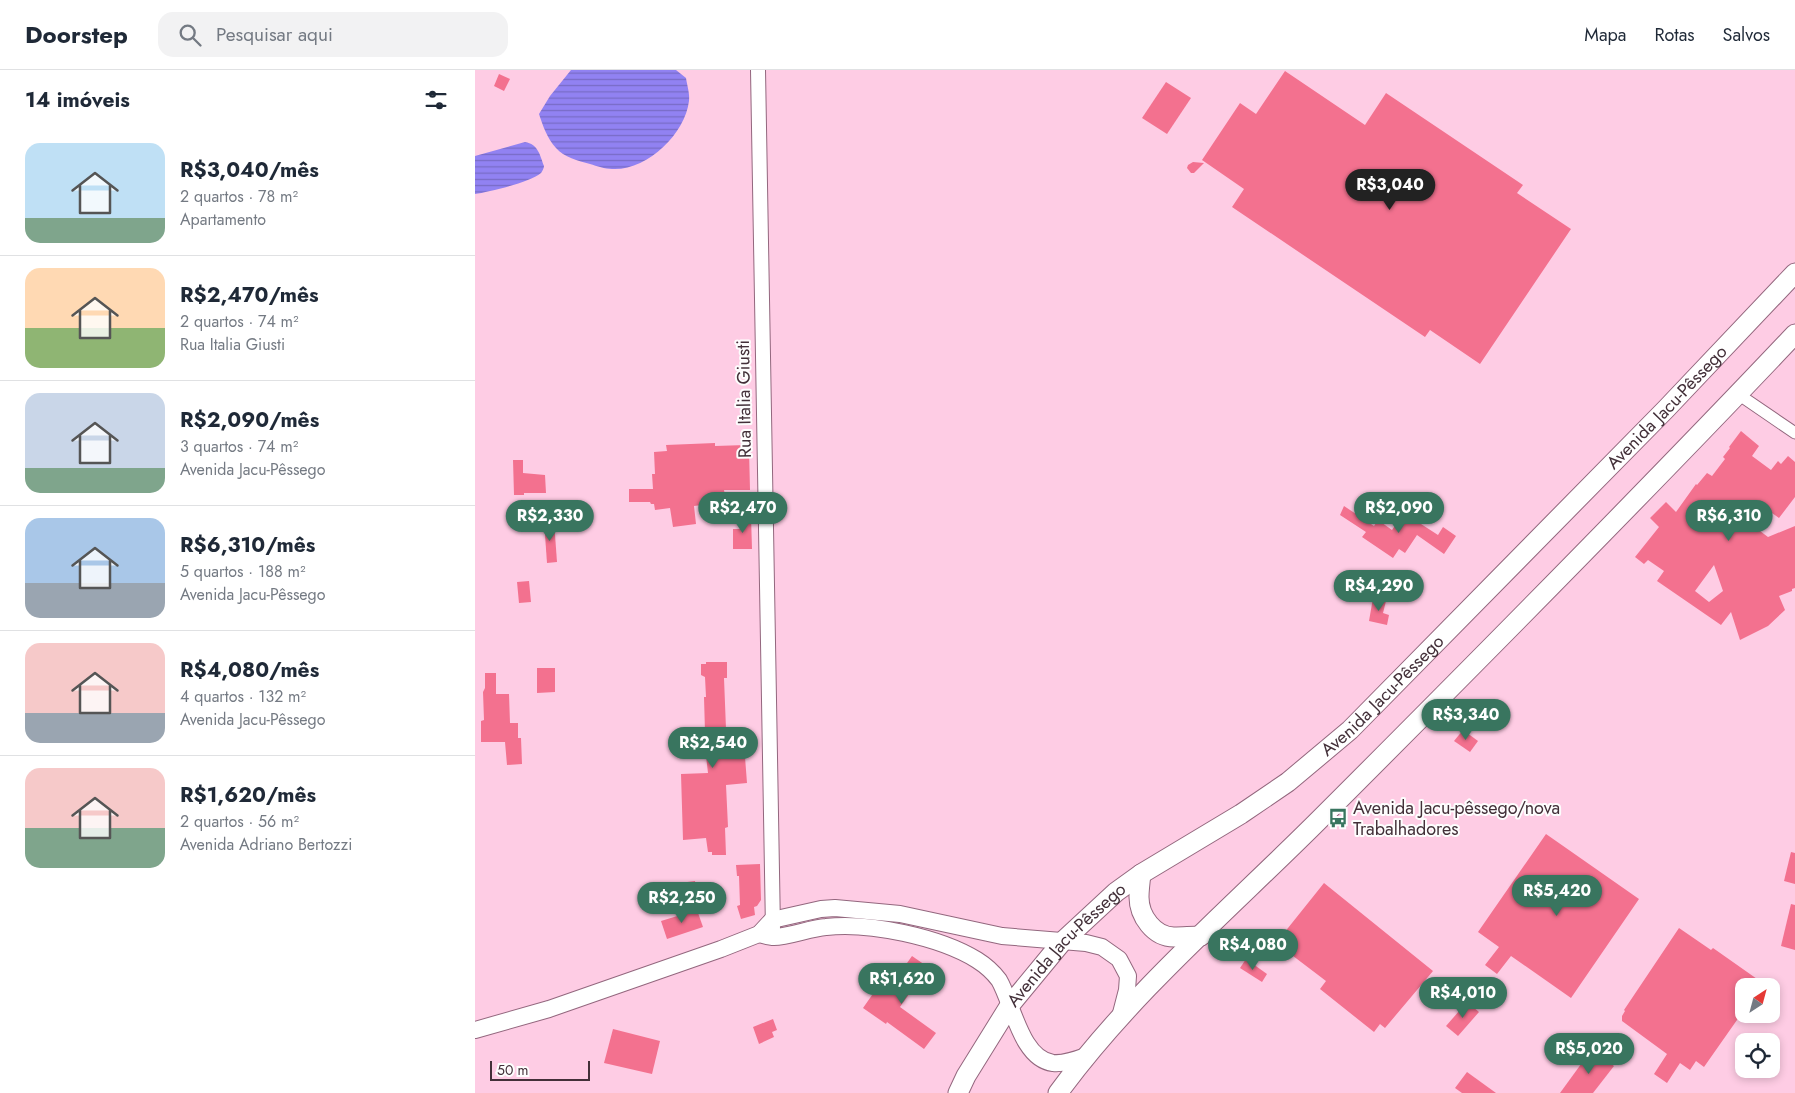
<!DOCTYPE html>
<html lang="pt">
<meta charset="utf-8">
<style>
:root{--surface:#fff;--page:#f2f2f3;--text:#1f2937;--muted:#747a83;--line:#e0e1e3;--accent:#39755f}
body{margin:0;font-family:Jost,sans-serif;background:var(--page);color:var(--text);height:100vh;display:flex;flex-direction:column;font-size:19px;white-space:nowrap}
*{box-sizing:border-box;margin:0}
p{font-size:16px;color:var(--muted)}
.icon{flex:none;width:28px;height:28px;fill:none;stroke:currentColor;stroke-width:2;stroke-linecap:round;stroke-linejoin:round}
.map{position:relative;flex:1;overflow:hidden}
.panel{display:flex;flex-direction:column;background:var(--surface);width:475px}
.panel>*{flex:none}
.needle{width:32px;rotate:36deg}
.buttons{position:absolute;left:1260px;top:908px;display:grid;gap:10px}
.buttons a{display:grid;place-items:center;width:45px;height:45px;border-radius:10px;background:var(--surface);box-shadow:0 2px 8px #0003;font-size:25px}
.scale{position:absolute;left:15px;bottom:12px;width:100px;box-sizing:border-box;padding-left:5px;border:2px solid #433039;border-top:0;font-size:14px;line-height:18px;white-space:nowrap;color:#433039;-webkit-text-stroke:4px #fdfdfd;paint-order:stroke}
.price{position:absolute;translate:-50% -42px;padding:0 11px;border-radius:18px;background:var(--accent);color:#fff;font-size:16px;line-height:32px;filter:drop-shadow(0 1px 2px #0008)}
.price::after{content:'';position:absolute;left:50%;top:30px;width:15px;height:11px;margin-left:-8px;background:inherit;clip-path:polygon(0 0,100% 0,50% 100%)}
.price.selected{background:#222;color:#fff}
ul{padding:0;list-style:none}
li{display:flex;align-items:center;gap:15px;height:125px;padding:0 25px}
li+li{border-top:1px solid var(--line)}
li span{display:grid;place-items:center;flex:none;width:140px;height:100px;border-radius:15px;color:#555}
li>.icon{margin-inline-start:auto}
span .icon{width:60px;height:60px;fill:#fffc;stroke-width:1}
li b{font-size:21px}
h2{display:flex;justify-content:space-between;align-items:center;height:60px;padding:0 25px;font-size:21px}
header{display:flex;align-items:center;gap:30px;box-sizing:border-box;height:70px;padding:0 25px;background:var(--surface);border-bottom:1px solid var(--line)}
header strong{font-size:24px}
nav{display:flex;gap:28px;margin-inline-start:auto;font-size:18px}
.search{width:350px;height:45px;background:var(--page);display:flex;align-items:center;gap:12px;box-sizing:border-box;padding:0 18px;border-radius:15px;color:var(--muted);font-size:19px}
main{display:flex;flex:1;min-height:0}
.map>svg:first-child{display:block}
</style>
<header>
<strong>Doorstep</strong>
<div class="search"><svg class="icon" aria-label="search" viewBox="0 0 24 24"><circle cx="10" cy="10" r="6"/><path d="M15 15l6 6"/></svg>Pesquisar aqui</div>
<nav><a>Mapa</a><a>Rotas</a><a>Salvos</a></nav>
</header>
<main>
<section class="panel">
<h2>14 imóveis<svg class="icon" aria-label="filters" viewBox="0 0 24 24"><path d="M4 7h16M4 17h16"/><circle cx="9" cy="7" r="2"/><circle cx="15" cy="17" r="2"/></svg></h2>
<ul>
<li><span style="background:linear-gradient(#bfe0f5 75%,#7fa58c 0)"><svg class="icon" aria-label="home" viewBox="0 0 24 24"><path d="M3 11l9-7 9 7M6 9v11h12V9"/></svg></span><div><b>R$3,040/mês</b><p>2 quartos · 78 m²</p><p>Apartamento</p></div></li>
<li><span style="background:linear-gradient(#ffd9b3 60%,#8fb573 0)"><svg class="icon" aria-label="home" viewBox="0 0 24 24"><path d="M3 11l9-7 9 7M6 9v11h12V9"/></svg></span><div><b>R$2,470/mês</b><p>2 quartos · 74 m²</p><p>Rua Italia Giusti</p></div></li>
<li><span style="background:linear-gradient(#c9d6e8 75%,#7fa58c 0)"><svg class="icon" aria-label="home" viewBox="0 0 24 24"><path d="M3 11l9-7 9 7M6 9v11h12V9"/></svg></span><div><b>R$2,090/mês</b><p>3 quartos · 74 m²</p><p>Avenida Jacu-Pêssego</p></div></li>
<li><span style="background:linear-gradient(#a9c7e8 65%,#9aa5b1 0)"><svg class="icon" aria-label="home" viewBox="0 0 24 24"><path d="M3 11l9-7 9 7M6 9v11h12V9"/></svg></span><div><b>R$6,310/mês</b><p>5 quartos · 188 m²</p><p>Avenida Jacu-Pêssego</p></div></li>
<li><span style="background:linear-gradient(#f6c9c9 70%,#9aa5b1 0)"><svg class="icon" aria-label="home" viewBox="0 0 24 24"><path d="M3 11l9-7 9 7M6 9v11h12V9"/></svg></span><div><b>R$4,080/mês</b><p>4 quartos · 132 m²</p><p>Avenida Jacu-Pêssego</p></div></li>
<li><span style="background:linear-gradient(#f6c9c9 60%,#7fa58c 0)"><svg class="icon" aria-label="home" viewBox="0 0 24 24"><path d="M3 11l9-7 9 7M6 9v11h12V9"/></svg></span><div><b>R$1,620/mês</b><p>2 quartos · 56 m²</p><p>Avenida Adriano Bertozzi</p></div></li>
</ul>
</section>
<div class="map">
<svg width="1320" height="1023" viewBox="0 0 1320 1023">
<defs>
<pattern id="water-rules" width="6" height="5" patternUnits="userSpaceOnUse" patternTransform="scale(1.25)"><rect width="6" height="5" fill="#9182f2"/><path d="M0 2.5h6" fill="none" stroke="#786bc5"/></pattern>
</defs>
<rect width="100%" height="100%" fill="#fecce4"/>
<g fill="url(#water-rules)">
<path d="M96 0H201L211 8C212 15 215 24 214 31 210 64 172 101 137 99 130 99 122 96 115 94 103 91 89 87 81 78 72 68 68 56 64 44L75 26Z"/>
<path d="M50 72C63 74 65 85 69 96 69 98 67 102 66 103 56 112 14 122 0 124V86Z"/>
</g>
<g fill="#f3718f" fill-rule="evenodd">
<polygon points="810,1 890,55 911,23 1048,115 1042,123 1096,159 1005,294 955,260 950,267 757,137 769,119 727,90 765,33 781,44"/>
<polygon points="24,4 35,9 29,21 19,16"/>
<polygon points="691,12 716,28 692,64 667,48"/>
<polygon points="718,92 729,93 719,103 716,103 712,98 713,95"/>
<path d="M1266 361 1284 376 1277 386 1296 400 1303 391 1306 394 1313 386 1320 392V427L1304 448 1290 438 1277 455 1293 467 1320 456V518L1317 519V521L1304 526 1310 540 1293 556 1265 570 1256 542 1246 555 1182 511 1189 501 1173 490 1169 494 1160 487 1184 457 1175 448 1191 432 1201 442 1221 414 1222 415 1232 403 1237 406 1250 389 1248 387 1255 378 1254 377ZM1239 495 1248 521 1234 532 1220 521Z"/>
<polygon points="240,373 240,376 271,375 271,379 274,379 275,420 249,420 251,432 219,436 221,454 198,457 195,438 180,440 179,434 176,434 175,432 154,432 154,419 178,419 177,404 180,404 179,382 192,381 191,375"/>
<polygon points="38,390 48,390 48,403 70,405 71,423 49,423 49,425 39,425"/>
<polygon points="869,436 899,456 903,450 917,460 929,443 963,465 968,457 981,466 969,484 942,465 930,483 924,479 918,488 887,467 891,462 865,445"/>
<polygon points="265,446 276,446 277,479 258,479 258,459 265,459"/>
<polygon points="69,451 79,451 82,492 72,493"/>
<polygon points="921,502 934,504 933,516 930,515 929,522 919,520"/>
<polygon points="54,511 56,532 44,533 42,512"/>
<polygon points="898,528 911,531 908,543 914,545 912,555 894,551"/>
<polygon points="231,592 252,592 252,608 249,608 251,659 262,659 263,677 273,676 274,687 270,687 272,713 251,715 253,757 250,758 251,785 237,785 237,782 233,782 231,768 208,770 206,704 233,703 231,686 233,686 231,664 230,662 229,627 231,627 230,607 226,605 226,594 231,594"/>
<polygon points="62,598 80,598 80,622 62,623"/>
<polygon points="10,603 21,603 21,624 34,624 35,653 43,653 43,668 46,668 47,694 32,695 30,672 6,672 6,651 9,650 8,622 10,618"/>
<polygon points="988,660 1003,671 995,682 979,671"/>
<polygon points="1071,764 1164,829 1096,928 1036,886 1022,904 1010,895 1024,877 1003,862"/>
<polygon points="1316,782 1320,783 1320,814 1309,811"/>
<polygon points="285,794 286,830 282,836 279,837 280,845 266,849 262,836 265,835 264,806 262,806 261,795"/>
<polygon points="220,811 222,826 175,832 173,817"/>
<polygon points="849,813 958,901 910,958 905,954 899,962 845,919 851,911 801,873"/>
<polygon points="1316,834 1320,835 1320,880 1306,876"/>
<polygon points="222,840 228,857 192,869 186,851"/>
<polygon points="1204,858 1236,880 1238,878 1292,916 1269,916 1269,940 1229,997 1221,991 1215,1000 1205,993 1192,1013 1179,1004 1192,984 1147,951 1147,946 1150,941 1149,940"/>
<polygon points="437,886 453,897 425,937 461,963 449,979 412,952 411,954 388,938 402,918 410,924"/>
<polygon points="771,889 792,904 787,912 765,898"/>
<polygon points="992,932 1004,942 983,966 971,956"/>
<polygon points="298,949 302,960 297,962 299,967 284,974 278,957"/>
<polygon points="138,959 185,971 177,1004 129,993"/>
<polygon points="1117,979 1139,996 1118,1023 1085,1023"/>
<polygon points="992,1002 1021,1023 987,1023 980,1018"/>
</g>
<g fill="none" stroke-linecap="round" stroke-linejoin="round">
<defs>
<polyline id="minor" points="1263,324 1320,363"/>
<polyline id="tertiary" points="283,0 298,859"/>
<g id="secondary">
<path d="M284 864C289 865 294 867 299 867 313 867 336 858 351 857 394 852 465 867 502 890 510 895 518 902 524 910 538 934 546 989 578 993 589 994 600 990 611 986"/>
<polyline points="0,960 74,939 246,879 284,864 297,850 346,839 360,838 425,844 527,866 611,873 627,877 644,889 653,906 652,920 645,947"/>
</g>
<g id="trunk">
<path d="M666 804C665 812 664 820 664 827 664 846 679 867 699 867 708 867 717 866 726 866"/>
<path id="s1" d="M483 1023 491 1006 535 935 587 872 641 822 666 804 766 744 813 712 875 660 1191 339 1320 203"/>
<path d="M583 1023C656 923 756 838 844 750 1004 590 1164 429 1320 264"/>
</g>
</defs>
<use href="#minor" stroke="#93677e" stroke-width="13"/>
<use href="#tertiary" stroke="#93677e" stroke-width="16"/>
<use href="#secondary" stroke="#93677e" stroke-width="18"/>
<use href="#trunk" stroke="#93677e" stroke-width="21"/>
<use href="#minor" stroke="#fff" stroke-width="11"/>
<use href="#tertiary" stroke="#fff" stroke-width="14"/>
<use href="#secondary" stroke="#fff" stroke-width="16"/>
<use href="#trunk" stroke="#fff" stroke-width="19"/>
</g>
<defs>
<symbol id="bus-bare" viewBox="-9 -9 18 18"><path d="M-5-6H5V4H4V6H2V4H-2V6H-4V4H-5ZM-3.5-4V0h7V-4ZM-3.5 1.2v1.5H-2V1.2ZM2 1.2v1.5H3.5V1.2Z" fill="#39755f" stroke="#fdfdfd" stroke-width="2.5" paint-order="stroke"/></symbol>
</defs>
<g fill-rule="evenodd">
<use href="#bus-bare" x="849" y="734" width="28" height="28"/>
</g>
<g text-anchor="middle" stroke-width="4" stroke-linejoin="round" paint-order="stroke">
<g font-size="18" fill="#433039" stroke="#fdfdfd">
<text transform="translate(269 329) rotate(-91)" y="6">Rua Italia Giusti</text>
<text dy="6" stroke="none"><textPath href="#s1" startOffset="995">Avenida Jacu-Pêssego</textPath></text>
<text dy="6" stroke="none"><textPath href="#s1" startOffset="590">Avenida Jacu-Pêssego</textPath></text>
<text dy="6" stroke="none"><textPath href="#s1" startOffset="185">Avenida Jacu-Pêssego</textPath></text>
</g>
<g font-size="18" fill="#433039" stroke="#fdfdfd" text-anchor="start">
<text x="878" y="744">Avenida Jacu-pêssego/nova<tspan x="878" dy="21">Trabalhadores</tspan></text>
</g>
</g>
</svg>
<div class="buttons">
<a><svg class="needle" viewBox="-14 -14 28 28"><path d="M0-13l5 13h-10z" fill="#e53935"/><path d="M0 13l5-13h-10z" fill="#747a83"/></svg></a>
<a><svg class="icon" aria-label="locate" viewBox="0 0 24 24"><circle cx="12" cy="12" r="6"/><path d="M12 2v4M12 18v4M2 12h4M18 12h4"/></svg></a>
</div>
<div class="scale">50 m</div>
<b class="price selected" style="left:915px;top:141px">R$3,040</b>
<b class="price" style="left:268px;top:464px">R$2,470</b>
<b class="price" style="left:924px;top:464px">R$2,090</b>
<b class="price" style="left:75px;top:472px">R$2,330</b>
<b class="price" style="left:1254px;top:472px">R$6,310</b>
<b class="price" style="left:904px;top:542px">R$4,290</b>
<b class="price" style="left:991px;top:671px">R$3,340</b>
<b class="price" style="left:238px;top:699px">R$2,540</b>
<b class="price" style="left:1082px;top:847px">R$5,420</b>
<b class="price" style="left:207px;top:854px">R$2,250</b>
<b class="price" style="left:778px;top:901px">R$4,080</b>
<b class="price" style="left:427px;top:935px">R$1,620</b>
<b class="price" style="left:988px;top:949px">R$4,010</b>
<b class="price" style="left:1114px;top:1005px">R$5,020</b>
</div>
</main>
